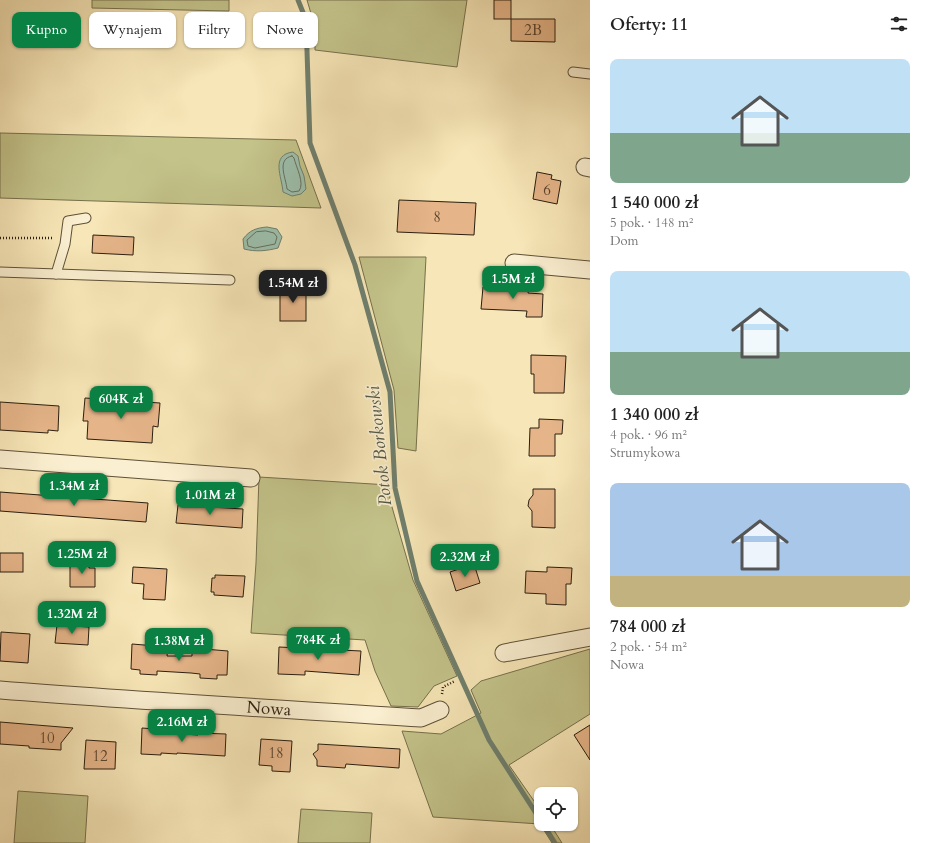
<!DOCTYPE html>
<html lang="pl">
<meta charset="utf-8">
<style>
:root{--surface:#fff;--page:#f2f2f2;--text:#222;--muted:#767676;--accent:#0b8043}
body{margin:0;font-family:Cardo,serif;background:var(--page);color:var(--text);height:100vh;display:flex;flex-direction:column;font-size:15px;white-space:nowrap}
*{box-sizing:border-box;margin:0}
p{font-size:13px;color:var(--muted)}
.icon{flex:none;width:22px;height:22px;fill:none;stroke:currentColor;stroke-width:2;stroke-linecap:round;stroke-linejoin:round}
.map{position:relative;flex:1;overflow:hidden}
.drawer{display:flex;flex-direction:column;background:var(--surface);width:340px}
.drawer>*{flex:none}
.guide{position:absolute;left:12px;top:12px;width:380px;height:36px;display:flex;gap:8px}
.tools{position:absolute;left:534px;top:787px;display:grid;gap:8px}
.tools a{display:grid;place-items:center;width:44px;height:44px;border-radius:8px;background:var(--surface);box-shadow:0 1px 3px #0004;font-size:20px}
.price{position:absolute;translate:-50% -34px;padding:0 9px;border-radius:8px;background:var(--accent);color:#fff;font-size:13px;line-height:26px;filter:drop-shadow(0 1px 2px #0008)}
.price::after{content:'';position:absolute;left:50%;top:24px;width:12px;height:9px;margin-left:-6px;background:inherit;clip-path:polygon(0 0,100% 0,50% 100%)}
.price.active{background:#222;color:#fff}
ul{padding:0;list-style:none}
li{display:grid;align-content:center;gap:8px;height:212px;padding:0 20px}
li span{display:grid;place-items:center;height:124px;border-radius:8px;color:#555}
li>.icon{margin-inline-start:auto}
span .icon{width:72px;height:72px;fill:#fffc;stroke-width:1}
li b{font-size:17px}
h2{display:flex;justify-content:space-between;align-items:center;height:48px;padding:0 20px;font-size:17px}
.chip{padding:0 14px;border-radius:8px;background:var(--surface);box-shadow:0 1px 3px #0004;font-size:14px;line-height:36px}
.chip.active{background:var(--accent);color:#fff}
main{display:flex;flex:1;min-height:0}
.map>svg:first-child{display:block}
</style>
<main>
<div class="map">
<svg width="590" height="843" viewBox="0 0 590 843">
<rect width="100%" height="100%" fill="#f7e6b7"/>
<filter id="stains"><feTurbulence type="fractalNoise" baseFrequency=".005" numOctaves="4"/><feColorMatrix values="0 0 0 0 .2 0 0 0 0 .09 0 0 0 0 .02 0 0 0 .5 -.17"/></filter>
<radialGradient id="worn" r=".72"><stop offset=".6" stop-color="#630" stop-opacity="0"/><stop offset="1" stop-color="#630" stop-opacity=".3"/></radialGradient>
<g fill="#c3c38a" stroke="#76704c">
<polygon points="92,0 229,0 229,11 92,8"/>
<polygon points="307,0 467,0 457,67 315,50 315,27"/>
<polygon points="0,133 296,140 321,208 0,198"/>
<polygon points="359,257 426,257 416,451 398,448 394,390"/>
<polygon points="259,477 389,485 390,500 413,580 457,676 434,686 418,707 391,706 375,671 365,640 251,633 256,563"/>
<polygon points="590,649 590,714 509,765 541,811 541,824 550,824 562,843 552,843 540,824 433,817 402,731 441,734 481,713 471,690 481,681"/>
<polygon points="18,791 88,796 85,843 14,843"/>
<polygon points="301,809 372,813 370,843 298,843"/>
</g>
<g fill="#9dc0ad" stroke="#6f7f6d">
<path d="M293 152 298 156 300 166 304 176 306 189 301 194 292 196 283 192C282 177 270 155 293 152Z"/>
<path d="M267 227 277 229 282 237 278 248C266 251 256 252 244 249L243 239C250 230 256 228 267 227Z"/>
</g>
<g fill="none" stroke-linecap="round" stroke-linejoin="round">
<g stroke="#646f5e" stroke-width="1">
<path d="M292 156 294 158C296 167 305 183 299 191L292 192 287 189C286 178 276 159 292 156Z"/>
<polygon points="266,231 274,233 277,237 275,244 255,248 248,246 247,240 256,232"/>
</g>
<g stroke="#6f7f6d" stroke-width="5">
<polyline points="298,0 306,20 310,143 355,265 390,392 395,488 417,581 489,740 541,821"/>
<polyline points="543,824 555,843"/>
</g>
</g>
<g fill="#e5b589" stroke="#2a1e0e">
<rect x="494" y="0" width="17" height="19"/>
<polygon points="511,19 555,19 555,42 511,41"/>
<polygon points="537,172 552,175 551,179 561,181 557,204 533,199"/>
<polygon points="399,200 476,203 474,235 397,232"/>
<polygon points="93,235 134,237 133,255 92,253"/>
<polygon points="516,285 529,286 528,293 543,294 542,317 526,317 527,311 481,309 483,287 515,289"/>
<rect x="280" y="286" width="26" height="35"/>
<polygon points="531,355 566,356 564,393 534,393 534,374 531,374"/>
<polygon points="85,398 160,403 158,427 153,426 152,443 87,439 88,421 83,421"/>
<polygon points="0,402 59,406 58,431 48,430 48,433 0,430"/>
<polygon points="539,419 563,420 562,434 555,434 555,456 529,456 530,428 539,428"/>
<polygon points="533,489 555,489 555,528 532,527 532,511 528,506 529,500 533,495"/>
<polygon points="0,492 148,503 146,522 0,511"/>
<polygon points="178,505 243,509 242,528 176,523"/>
<rect x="0" y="553" width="23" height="19"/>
<polygon points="70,562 89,562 89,568 95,568 95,587 70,587"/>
<polygon points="474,564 480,583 456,591 450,572"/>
<polygon points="133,567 167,569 165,600 143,599 144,584 132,583"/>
<polygon points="547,567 572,568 571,584 566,584 566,605 546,604 546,594 525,593 526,571 547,572"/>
<polygon points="215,575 245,576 243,597 214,595 214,592 211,592 212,578 215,578"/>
<polygon points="57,625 89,627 88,645 55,643"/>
<polygon points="1,632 30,634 28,663 0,661"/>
<polygon points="132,644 168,647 167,656 192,656 192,648 228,651 227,675 217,675 217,679 200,678 200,674 191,673 157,671 157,675 140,674 140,670 131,669"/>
<polygon points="279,647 361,651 359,675 305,671 305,675 278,674"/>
<polygon points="0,722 73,728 61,743 61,750 29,748 29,746 0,744"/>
<polygon points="590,725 590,760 574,735"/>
<polygon points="142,728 155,729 155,732 198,735 199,733 226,734 225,756 177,753 177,754 161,753 161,755 141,754"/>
<polygon points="261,739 292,741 290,772 272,771 272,766 259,765"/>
<polygon points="86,740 116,742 115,769 84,769"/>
<polygon points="318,744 400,749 399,768 346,764 345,768 317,766 317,760 313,754 318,750"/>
</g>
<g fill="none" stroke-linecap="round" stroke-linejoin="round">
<defs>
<g id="lane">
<polyline points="573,72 590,74"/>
<polyline points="0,272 230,280"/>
<polyline points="56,274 65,244 68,221 86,218"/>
</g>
<g id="street">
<polyline points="585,167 590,168"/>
<polyline points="514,263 590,270"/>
<polyline points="0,459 251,478"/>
<polyline points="504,653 590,637"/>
<path d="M0 690C140 701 281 709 421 718L440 710"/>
</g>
</defs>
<use href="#lane" stroke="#5d5038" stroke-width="11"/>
<use href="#street" stroke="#5d5038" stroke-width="19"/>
<g stroke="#2a1e0e" stroke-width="2.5" stroke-dasharray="1 2" stroke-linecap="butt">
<polyline points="0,238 53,238"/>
<polyline points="442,694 443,687 455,681"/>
</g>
<use href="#lane" stroke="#faefd0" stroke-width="9"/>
<use href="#street" stroke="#faefd0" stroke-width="17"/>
</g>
<g text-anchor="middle" stroke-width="3.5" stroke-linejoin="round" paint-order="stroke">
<g font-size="15" fill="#59442d">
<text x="533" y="35">2B</text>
<text x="547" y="195">6</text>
<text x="437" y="222">8</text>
<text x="47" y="743">10</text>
<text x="276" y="758">18</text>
<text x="100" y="761">12</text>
</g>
<g font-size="17" fill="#2a1e0e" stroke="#faefd0">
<text transform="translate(269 708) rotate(4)" y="6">Nowa</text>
</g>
<g font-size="18" font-style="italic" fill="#525746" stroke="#faefd0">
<text transform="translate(379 446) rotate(-96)" y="6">Potok Borkowski</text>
</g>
</g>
<rect width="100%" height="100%" filter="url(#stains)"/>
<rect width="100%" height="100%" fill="url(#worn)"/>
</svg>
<div class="tools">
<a><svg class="icon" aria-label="locate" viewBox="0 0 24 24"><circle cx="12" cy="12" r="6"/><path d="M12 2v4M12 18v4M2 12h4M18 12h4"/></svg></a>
</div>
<b class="price" style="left:513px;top:300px">1.5M zł</b>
<b class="price active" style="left:293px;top:304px">1.54M zł</b>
<b class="price" style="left:121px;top:420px">604K zł</b>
<b class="price" style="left:74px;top:507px">1.34M zł</b>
<b class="price" style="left:210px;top:516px">1.01M zł</b>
<b class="price" style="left:82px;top:575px">1.25M zł</b>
<b class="price" style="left:465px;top:578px">2.32M zł</b>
<b class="price" style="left:72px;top:635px">1.32M zł</b>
<b class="price" style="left:318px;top:661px">784K zł</b>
<b class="price" style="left:179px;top:662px">1.38M zł</b>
<b class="price" style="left:182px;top:743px">2.16M zł</b>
<div class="guide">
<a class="chip active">Kupno</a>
<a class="chip">Wynajem</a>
<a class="chip">Filtry</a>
<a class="chip">Nowe</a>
</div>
</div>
<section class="drawer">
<h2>Oferty: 11<svg class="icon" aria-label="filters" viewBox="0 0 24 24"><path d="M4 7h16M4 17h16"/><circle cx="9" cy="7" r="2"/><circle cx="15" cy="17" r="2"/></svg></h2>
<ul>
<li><span style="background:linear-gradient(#bfe0f5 60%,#7fa58c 0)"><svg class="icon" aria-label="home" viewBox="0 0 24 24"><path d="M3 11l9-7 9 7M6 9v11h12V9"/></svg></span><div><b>1 540 000 zł</b><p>5 pok. · 148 m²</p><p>Dom</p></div></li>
<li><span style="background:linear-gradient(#bfe0f5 65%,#7fa58c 0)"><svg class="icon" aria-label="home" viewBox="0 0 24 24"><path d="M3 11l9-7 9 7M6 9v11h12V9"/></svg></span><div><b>1 340 000 zł</b><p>4 pok. · 96 m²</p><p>Strumykowa</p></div></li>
<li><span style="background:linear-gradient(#a9c7e8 75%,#c2b280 0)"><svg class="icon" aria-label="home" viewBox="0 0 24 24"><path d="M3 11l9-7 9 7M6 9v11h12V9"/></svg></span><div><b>784 000 zł</b><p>2 pok. · 54 m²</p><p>Nowa</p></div></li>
</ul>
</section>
</main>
